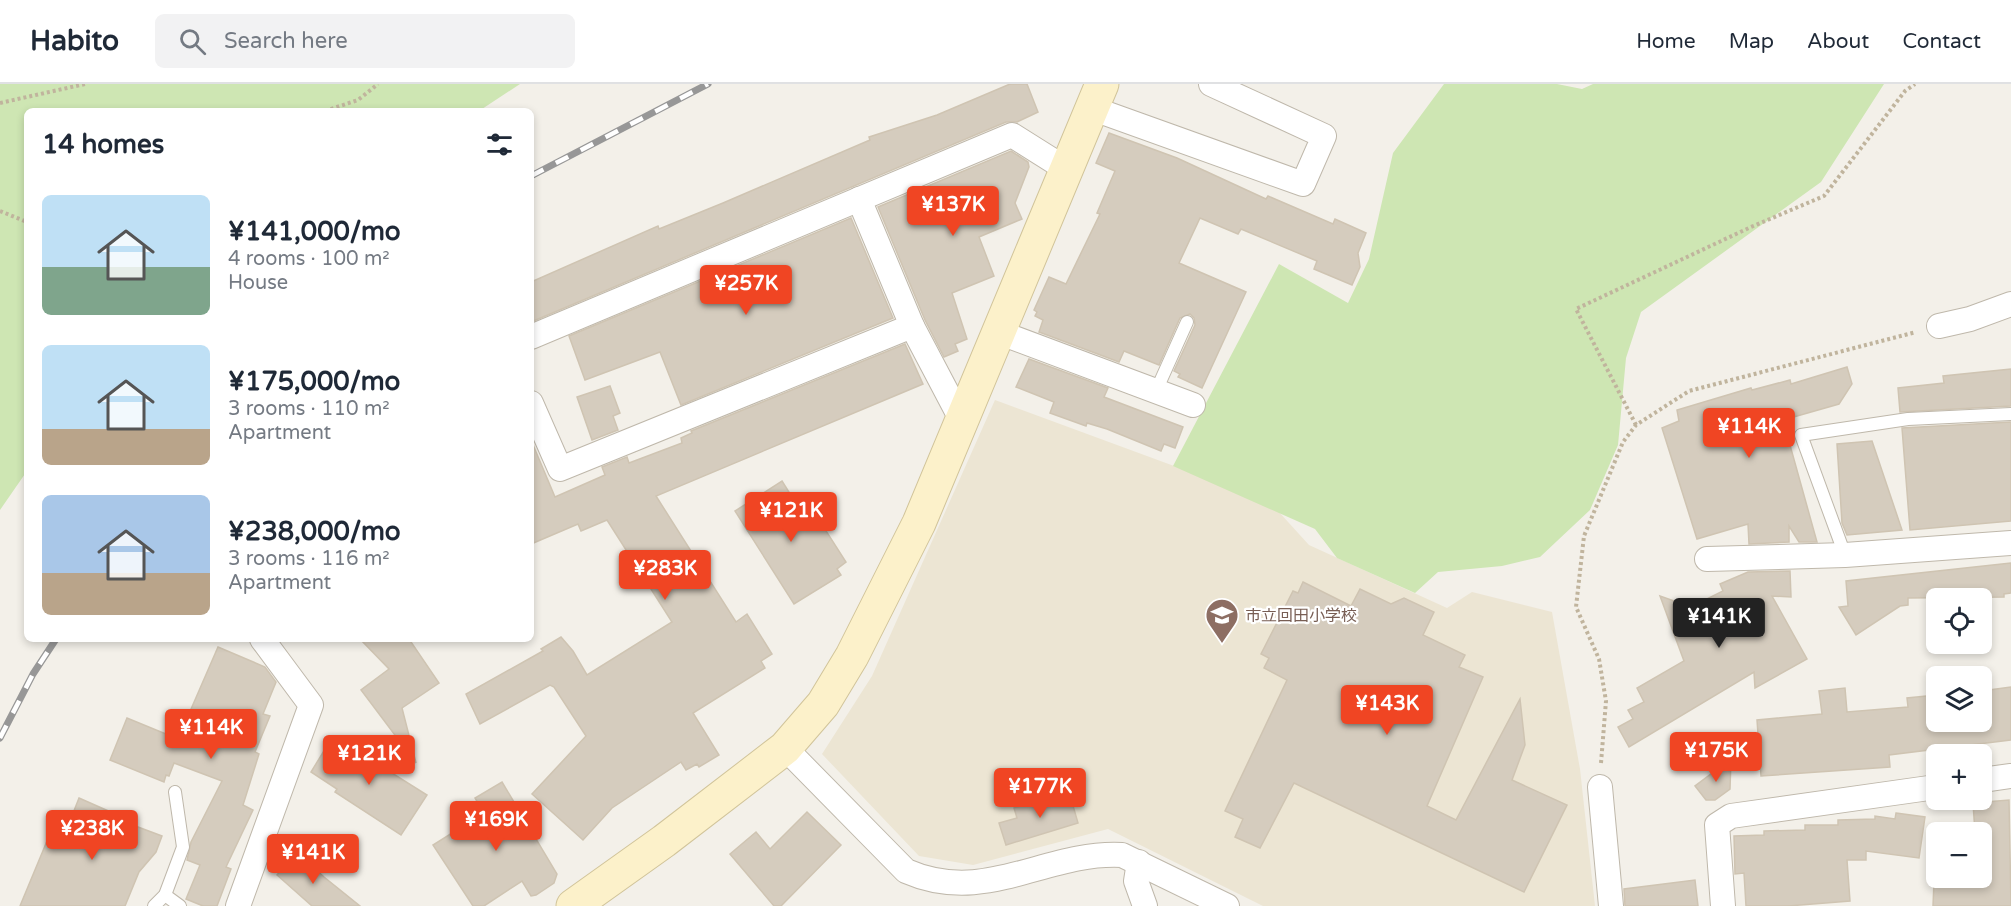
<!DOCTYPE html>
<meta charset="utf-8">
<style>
:root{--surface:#fff;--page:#f2f2f3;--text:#1f2937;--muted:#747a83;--line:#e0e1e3;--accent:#f04523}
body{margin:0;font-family:"Varela Round","Noto Sans JP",sans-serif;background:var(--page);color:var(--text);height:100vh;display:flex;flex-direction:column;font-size:22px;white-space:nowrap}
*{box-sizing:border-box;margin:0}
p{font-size:20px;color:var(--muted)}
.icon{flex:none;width:33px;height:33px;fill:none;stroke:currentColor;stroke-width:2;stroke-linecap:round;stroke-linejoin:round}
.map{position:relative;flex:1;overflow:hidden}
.details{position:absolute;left:24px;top:24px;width:510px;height:534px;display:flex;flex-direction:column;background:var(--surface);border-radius:9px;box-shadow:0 3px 9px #0003}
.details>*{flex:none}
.fabs{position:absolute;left:1926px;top:504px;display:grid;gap:12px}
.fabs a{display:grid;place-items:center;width:66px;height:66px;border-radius:9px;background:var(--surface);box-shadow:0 3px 9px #0003;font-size:30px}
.price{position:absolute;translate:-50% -51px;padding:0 14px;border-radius:6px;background:var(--accent);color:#fff;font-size:20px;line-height:39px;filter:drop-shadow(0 2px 3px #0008)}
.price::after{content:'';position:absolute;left:50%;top:36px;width:18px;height:14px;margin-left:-9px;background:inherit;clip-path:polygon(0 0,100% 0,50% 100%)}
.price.current{background:#222;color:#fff}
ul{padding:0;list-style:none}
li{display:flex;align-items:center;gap:18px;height:150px;padding:0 18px}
li span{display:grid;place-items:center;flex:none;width:168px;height:120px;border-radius:9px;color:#555}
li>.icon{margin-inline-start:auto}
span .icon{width:72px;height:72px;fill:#fffc;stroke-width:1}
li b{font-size:26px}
h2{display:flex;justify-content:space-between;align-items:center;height:72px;padding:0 18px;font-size:26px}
header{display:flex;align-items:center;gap:36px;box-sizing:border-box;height:84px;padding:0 30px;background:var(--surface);border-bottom:2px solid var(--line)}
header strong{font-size:28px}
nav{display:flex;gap:33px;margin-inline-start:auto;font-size:21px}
.search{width:420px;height:54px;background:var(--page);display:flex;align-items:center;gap:15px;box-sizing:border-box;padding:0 21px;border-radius:9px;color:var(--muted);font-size:22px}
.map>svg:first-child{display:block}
</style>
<header>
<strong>Habito</strong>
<div class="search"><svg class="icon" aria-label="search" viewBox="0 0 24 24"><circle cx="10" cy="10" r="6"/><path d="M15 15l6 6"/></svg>Search here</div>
<nav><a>Home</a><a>Map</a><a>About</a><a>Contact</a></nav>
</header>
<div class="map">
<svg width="2011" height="822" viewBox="0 0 2011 822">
<rect width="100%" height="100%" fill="#f3f0e9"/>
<polygon fill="#ece5d3" points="995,316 1269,417 1309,461 1447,524 1472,508 1552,528 1580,685 1595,822 1263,822 1108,745 973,781 919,772 822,670 872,592"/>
<g fill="#cee6b3">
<polygon points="0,0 520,0 479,27 27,27 27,387 0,426"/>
<polygon points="1444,0 1557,0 1582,5 1593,0 1884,0 1821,98 1641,228 1626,274 1618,361 1590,426 1540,473 1502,482 1438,488 1415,509 1337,474 1315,445 1173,382 1279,180 1348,219 1369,175 1393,69"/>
</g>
<g fill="#d5ccbe" stroke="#cfc4b2" stroke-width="1.5">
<polygon points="1010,0 1027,0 1038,28 1017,38 1006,38 531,238 531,198 658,142 659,145 723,119 870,56 869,53 937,31"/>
<polygon points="1109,49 1177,74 1266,115 1268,112 1333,140 1335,135 1366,149 1358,169 1360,183 1352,201 1314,185 1317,177 1241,145 1238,150 1200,134 1179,179 1246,208 1202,304 1178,293 1180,290 1174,287 1195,241 1194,234 1190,230 1180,234 1159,281 1124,267 1119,278 1039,248 1043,236 1035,232 1037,228 1034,226 1049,193 1066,200 1100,130 1097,129 1115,87 1096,79"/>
<polygon points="1011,67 1028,78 1029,83 1015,119 1022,135 979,153 994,192 952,209 967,255 955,260 958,267 944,273 925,236 878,123"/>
<polygon points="851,134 893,234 681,321 660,268 585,296 569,252"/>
<polygon points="905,260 923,300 656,412 736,538 747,530 772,570 761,577 765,584 693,629 719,671 699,683 697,680 686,686 681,678 612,724 583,756 532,710 586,652 554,603 550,601 480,640 466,610 543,567 541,565 561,553 573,567 587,591 672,538 607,436 581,447 578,440 531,460 531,356 555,413 605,391 602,383 627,373 629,379 682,359 681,354 692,349 691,347"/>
<polygon points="1029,275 1108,304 1104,313 1183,343 1175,364 1164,360 1161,367 1107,345 1087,339 1086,342 1050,329 1054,318 1016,303"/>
<polygon points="1847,283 1852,300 1839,320 1783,336 1817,458 1799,458 1789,442 1789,458 1749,460 1748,440 1697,455 1662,344 1679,337 1677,326 1751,304 1752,306 1790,296 1791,300"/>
<polygon points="2011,285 2011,322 1900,328 1898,304 1944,299 1943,292"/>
<polygon points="610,302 620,329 613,332 618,346 592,356 577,313"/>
<polygon points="2011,338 2011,437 1910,446 1902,344"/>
<polygon points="1872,357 1902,446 1847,451 1842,439 1837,360"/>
<polygon points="782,397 812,445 821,439 846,478 837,485 841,491 794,520 735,427"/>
<polygon points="2011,479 2011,509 2004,510 2004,513 1908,514 1908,521 1900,522 1856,551 1839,523 1848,522 1846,497"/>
<polygon points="1790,487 1791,513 1772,512 1807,575 1755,604 1754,588 1629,663 1618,643 1633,635 1628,626 1644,618 1637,604 1684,577 1660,512 1691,523 1723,507 1720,500 1748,488"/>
<polygon points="1303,498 1351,522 1360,505 1391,520 1404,514 1434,528 1423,551 1465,571 1459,583 1483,593 1427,722 1456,736 1520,615 1525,661 1512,696 1567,721 1524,808 1294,699 1260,764 1235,753 1243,735 1225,727 1287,596 1264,584 1269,574 1261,570 1293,507 1298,509"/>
<polygon points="360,555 409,555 439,599 402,624 416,679 361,606 389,585"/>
<polygon points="218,563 265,583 276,598 263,630 270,632 255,668 259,670 243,721 253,726 226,783 231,785 217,822 203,822 186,815 200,781 187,776 191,758 222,697 174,679 169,692 166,691 164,698 110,676 127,634 178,655"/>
<polygon points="2011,603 2011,656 1889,671 1890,683 1761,692 1757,636 1822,630 1819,607 1845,604 1847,628 1908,623 1907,614 1936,611 1936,638 1982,638 1982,607"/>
<polygon points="333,652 427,711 401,751 335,708 337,705 311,688"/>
<polygon points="1731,675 1730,705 1715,716 1706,716 1695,702"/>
<polygon points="502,698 557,790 554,799 536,811 531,812 522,797 484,822 473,822 433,761 484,729 475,714"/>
<polygon points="1069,708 1078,739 1006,761 999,739 1017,734 1014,724"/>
<polygon points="79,714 131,737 130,740 162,752 156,768 139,788 125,822 20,822 47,757 57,762 61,760"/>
<polygon points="2009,716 2011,822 1933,822 1934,798 1987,802 1982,748 1975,748 1973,719"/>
<polygon points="807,728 841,761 781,822 774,822 730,770 756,748 770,765"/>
<polygon points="1896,729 1925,733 1919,774 1866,767 1866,776 1847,776 1850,817 1788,822 1746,822 1744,789 1735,790 1734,752 1764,751 1764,747 1805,746 1805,741 1838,741 1838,736 1875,735 1875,732 1895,735"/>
<polygon points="297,768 324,793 360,822 312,822 277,791"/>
<polygon points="1695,796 1698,822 1625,822 1624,805"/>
</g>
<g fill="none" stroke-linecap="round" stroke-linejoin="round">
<defs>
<g id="lane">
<polyline points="1156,307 1187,238"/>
<polyline points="1845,471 1801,351 1908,335 2011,330"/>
<polyline points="165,811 180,822"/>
<polyline points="154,822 165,811 183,763 175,708"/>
</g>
<g id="street">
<polyline points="1091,24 1303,100 1324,52 1211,0"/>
<polyline points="859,115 912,242 962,337"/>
<polyline points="1939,242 1970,235 2011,220"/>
<polyline points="998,248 1193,321"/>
<polyline points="531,253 1012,51 1066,85"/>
<polyline points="531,319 560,385 912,242"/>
<polyline points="1707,475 1845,471 2011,459"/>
<path d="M785 664 906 787C986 822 1045 767 1122 771L1227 822"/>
<polyline points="1982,696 2011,692"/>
<polyline points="1600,703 1611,822"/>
<polyline points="1139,778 1136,797 1145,822"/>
<polyline points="238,822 311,621 262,555"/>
<polyline points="1723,822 1717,741 1731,732 1936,703"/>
</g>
<polyline id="secondary" points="573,822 664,757 785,664 823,620 852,572 919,439 1102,0"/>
</defs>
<use href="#lane" stroke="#bfb8ab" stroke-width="14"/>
<use href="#street" stroke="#bfb8ab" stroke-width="26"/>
<use href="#secondary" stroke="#d1c49a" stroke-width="35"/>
<g stroke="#c0b49d" stroke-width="4" stroke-dasharray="3 3" stroke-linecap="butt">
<polyline points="0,19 85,0"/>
<polyline points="325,27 358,16 378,0"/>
<polyline points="0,127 27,138"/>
<polyline points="1636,341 1576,225 1751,143 1824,112 1905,7 1915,0"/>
<polyline points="1601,679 1606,617 1599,575 1576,523 1584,452 1623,358 1636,341 1689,307 1916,248"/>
</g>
<use href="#lane" stroke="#fff" stroke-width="12"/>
<use href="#street" stroke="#fff" stroke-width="24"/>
<use href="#secondary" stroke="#fcf1ca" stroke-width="33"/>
<defs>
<g id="rail">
<polyline points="531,92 708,0"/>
<polyline points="0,654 33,590 56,555"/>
</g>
</defs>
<use href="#rail" stroke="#979797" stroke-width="7"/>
<use href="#rail" stroke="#fff" stroke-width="4.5" stroke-dasharray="14" stroke-linecap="butt"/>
</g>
<defs>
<symbol id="school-pin" viewBox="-11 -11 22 30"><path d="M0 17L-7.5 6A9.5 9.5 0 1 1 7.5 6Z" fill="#8d6e63" stroke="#fff"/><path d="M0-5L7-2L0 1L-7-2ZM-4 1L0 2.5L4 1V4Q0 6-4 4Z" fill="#fff"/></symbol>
</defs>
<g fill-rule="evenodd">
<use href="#school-pin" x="1203" y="512" width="38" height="52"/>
</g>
<g text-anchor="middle" stroke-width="4.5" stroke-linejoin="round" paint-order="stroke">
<g font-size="16" fill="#785e54" stroke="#fff" text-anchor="start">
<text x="1245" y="537">市立回田小学校</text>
</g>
</g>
</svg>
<div class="fabs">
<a><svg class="icon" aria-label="locate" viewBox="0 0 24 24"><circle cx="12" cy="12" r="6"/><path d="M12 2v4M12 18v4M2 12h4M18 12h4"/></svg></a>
<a><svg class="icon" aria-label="layers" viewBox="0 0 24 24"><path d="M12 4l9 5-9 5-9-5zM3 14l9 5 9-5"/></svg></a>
<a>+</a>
<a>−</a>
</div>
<b class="price" style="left:953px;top:153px">¥137K</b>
<b class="price" style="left:746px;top:232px">¥257K</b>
<b class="price" style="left:1749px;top:375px">¥114K</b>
<b class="price" style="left:791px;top:459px">¥121K</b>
<b class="price" style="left:665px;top:517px">¥283K</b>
<b class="price current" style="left:1719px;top:565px">¥141K</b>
<b class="price" style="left:1387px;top:652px">¥143K</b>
<b class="price" style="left:211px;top:676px">¥114K</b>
<b class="price" style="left:1716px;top:699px">¥175K</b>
<b class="price" style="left:369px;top:702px">¥121K</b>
<b class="price" style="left:1040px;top:735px">¥177K</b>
<b class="price" style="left:496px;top:768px">¥169K</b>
<b class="price" style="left:92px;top:777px">¥238K</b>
<b class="price" style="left:313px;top:801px">¥141K</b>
<section class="details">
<h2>14 homes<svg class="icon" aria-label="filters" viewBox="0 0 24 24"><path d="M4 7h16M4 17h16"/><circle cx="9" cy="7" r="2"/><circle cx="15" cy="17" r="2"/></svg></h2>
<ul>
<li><span style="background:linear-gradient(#bfe0f5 60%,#7fa58c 0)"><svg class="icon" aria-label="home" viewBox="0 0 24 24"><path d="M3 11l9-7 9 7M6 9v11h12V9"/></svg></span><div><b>¥141,000/mo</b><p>4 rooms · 100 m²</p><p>House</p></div></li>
<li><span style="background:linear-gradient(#bfe0f5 70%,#b9a48a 0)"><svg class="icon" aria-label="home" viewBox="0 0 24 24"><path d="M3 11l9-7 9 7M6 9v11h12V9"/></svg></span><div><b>¥175,000/mo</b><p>3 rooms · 110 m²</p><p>Apartment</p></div></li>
<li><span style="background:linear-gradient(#a9c7e8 65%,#b9a48a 0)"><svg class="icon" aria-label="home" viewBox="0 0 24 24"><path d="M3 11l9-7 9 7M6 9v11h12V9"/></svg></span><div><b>¥238,000/mo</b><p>3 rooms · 116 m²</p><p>Apartment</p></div></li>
</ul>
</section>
</div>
